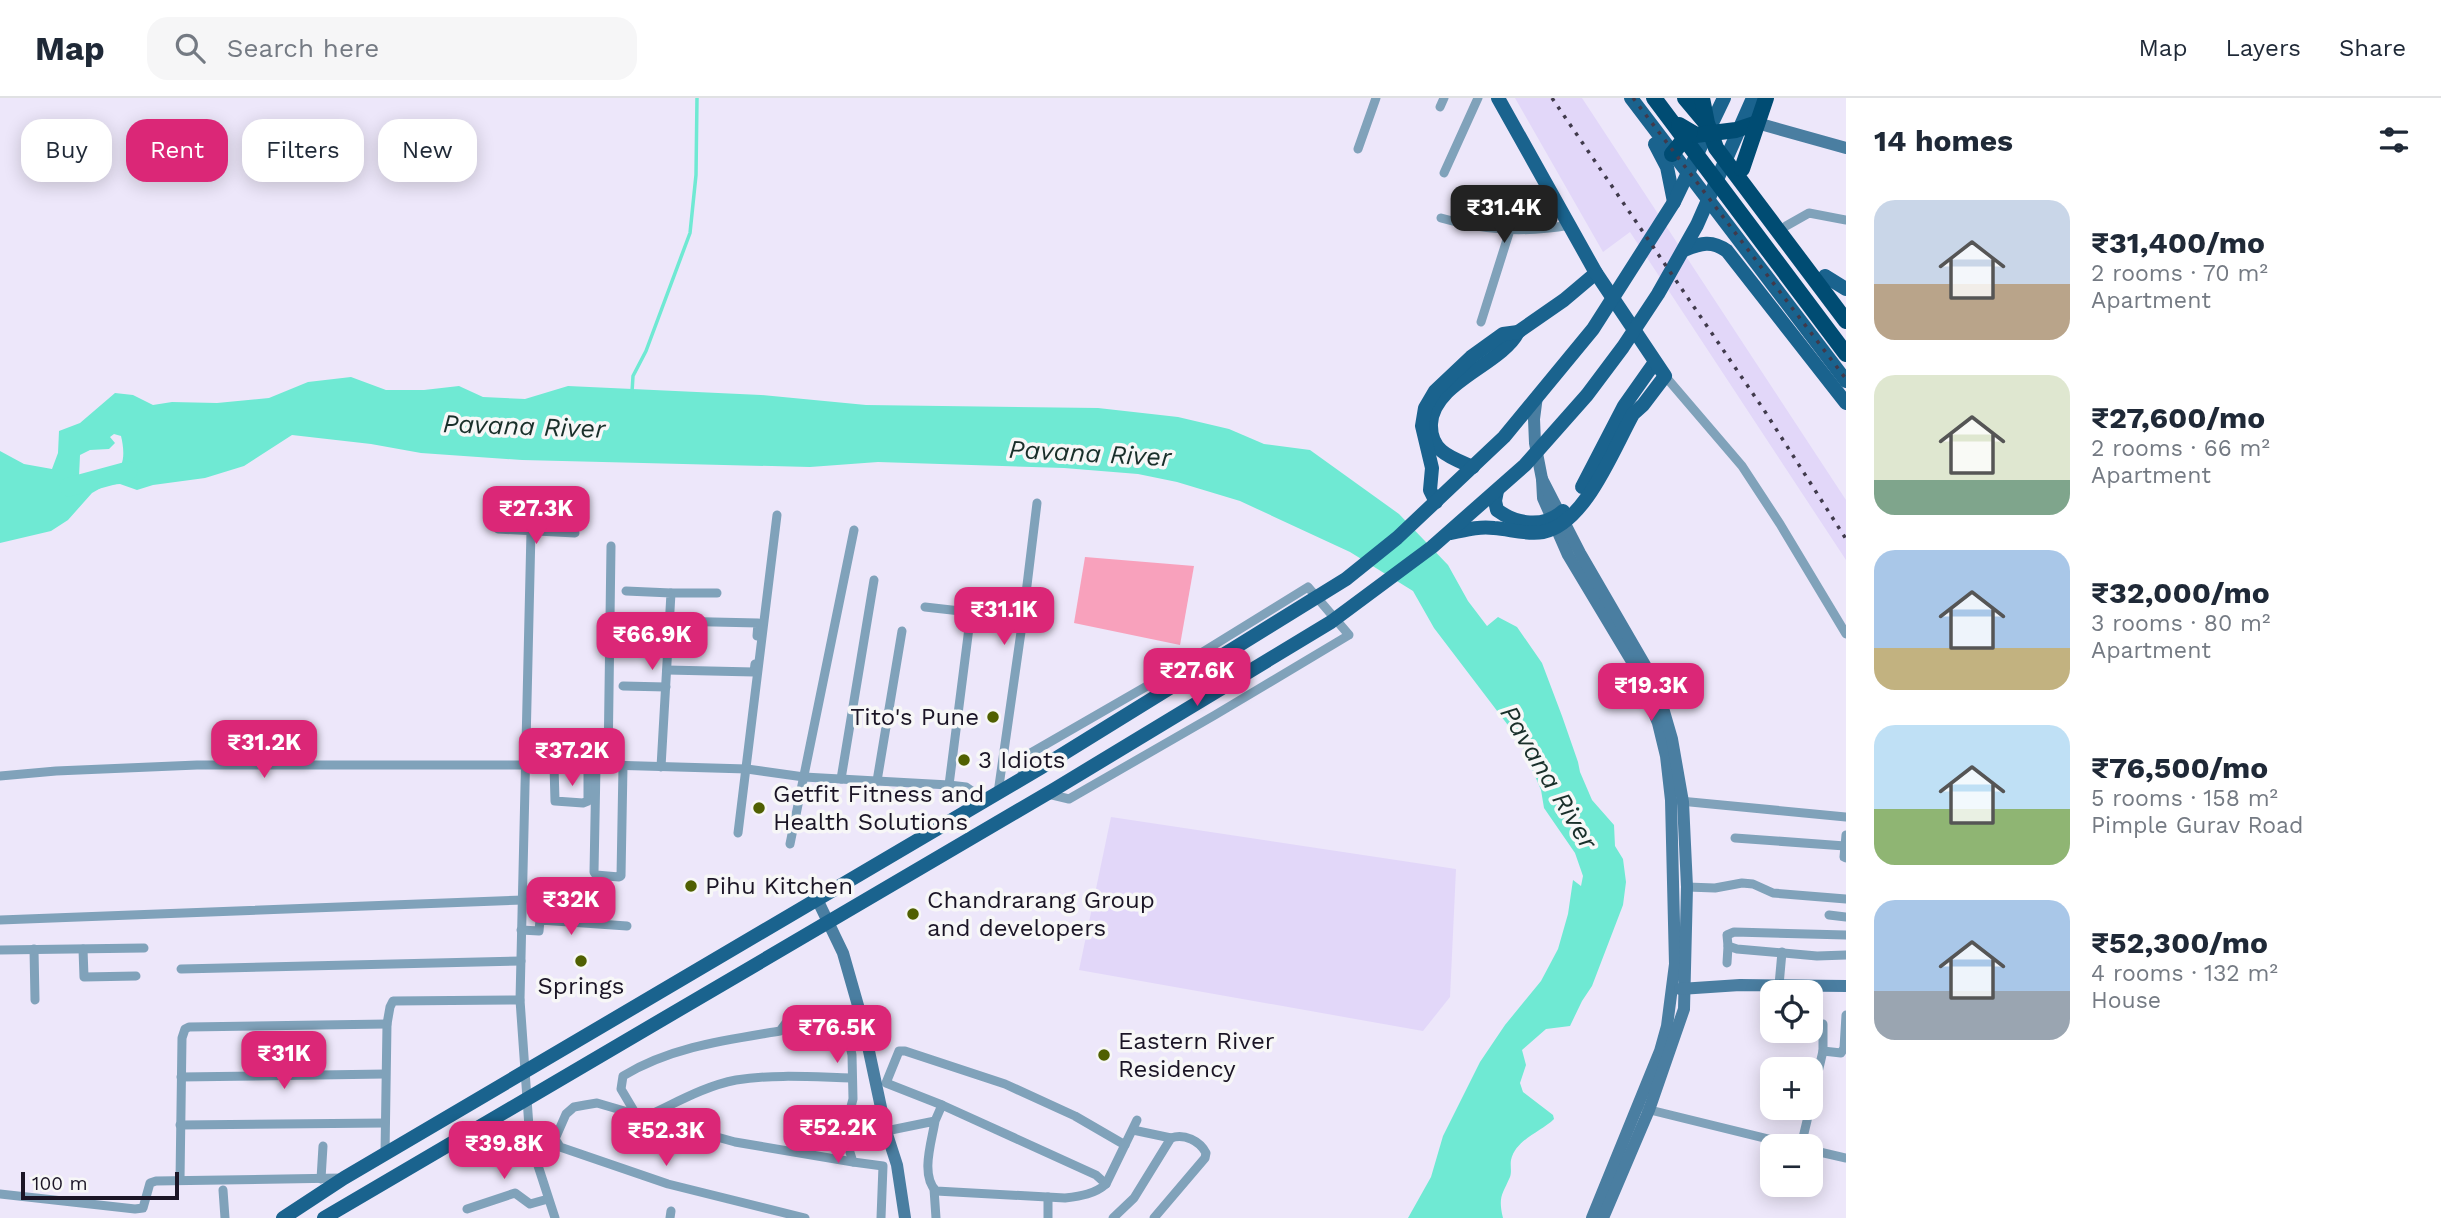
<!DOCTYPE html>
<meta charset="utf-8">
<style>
:root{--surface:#fff;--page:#f6f6f7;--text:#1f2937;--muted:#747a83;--line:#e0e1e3;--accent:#db2777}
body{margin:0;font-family:"Work Sans",sans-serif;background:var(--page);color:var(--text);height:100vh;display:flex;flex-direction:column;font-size:26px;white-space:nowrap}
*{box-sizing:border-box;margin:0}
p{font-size:23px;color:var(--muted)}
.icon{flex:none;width:38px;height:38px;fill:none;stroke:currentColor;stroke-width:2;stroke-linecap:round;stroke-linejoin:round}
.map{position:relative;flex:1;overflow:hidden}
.side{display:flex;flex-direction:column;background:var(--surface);width:595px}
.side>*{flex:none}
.hud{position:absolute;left:21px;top:21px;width:665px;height:63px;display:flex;gap:14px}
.controls{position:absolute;left:1760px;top:882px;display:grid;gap:14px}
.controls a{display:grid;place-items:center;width:63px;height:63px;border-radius:14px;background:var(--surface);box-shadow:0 4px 18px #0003;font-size:35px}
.scale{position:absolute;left:21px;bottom:18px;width:158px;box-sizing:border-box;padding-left:7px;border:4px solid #1b1526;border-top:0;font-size:19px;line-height:24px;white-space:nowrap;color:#1b1526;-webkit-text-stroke:5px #f7f7f7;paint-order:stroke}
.price{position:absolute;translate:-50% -60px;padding:0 16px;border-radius:14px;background:var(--accent);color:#fff;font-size:23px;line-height:46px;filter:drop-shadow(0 2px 4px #0008)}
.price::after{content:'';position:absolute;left:50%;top:42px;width:21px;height:16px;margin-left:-10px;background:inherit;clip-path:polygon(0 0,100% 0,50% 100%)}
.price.active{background:#222;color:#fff}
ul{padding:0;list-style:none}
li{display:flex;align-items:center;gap:21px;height:175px;padding:0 28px}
li span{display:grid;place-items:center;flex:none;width:196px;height:140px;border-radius:21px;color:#555}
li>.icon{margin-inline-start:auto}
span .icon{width:84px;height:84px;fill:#fffc;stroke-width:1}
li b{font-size:30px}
h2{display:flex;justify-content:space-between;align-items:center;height:84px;padding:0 28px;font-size:30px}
.chip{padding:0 24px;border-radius:21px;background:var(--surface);box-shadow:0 4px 18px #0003;font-size:24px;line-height:63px}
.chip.active{background:var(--accent);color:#fff}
header{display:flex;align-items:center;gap:42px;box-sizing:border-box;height:98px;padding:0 35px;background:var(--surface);border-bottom:2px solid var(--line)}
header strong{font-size:33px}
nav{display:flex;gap:38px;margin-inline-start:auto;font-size:24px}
.search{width:490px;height:63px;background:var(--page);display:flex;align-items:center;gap:18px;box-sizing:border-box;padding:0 24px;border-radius:21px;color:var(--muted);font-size:26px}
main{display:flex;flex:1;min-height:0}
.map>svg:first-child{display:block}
</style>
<header>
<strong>Map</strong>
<div class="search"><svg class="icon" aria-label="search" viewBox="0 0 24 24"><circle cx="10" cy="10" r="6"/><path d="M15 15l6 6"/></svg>Search here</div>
<nav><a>Map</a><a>Layers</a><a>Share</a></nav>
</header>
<main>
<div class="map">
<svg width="1846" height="1120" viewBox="0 0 1846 1120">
<rect width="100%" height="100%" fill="#ede7fa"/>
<g fill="#e2d7f9">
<polygon points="1515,0 1582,0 1846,402 1846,462 1630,134 1603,154"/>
<polygon points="1111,719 1456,771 1450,899 1423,933 1079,872"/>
</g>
<polygon fill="#f8a1bc" points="1085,459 1194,468 1180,547 1074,525"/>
<path fill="#6fe9d3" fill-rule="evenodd" d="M351 279 386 292H424L459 288 483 299 525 301 568 288 761 297 866 307 1098 310 1178 319 1229 331 1264 346 1310 352 1399 416 1448 467 1468 503 1487 528 1498 519 1517 529 1542 565 1562 618 1578 664 1580 674 1592 702 1614 727 1615 748 1623 761 1626 784 1623 807 1592 888 1582 903 1570 928 1546 931 1522 952 1526 967 1520 985 1523 994 1553 1017 1554 1021C1541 1034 1516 1041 1511 1062 1510 1068 1512 1073 1510 1079 1502 1097 1498 1099 1503 1120H1408L1431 1079 1443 1038 1480 964 1505 927 1541 883 1558 851 1568 816 1573 782 1581 788 1583 778 1575 755 1544 710 1541 692 1520 643 1434 530 1413 493 1350 454 1240 403 1177 384 1138 376 1064 370 878 364 810 369 522 362 421 355 371 346 292 337 244 368 205 380 153 387 137 392 120 386 106 387 92 395 68 422 51 433 0 445V353L24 366 52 371 58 355 59 333 80 325 115 295 133 297 153 307 172 304 217 305 269 300 308 284ZM114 336 121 338C123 346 125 359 121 367 115 381 91 386 79 379L80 357 90 352 109 351 115 345 110 339Z"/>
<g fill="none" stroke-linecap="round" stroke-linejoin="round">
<polyline stroke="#6fe9d3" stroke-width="3.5" points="632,294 633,278 646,253 690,135 696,77 697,0"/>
<polyline stroke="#6fe9d3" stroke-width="19" points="69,389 128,373"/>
<g stroke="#80a2ba" stroke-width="9">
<polyline points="1440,9 1444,0"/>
<polyline points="1358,51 1376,0"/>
<polyline points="1444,75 1478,0"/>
<path d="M1441 120C1486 133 1524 135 1570 127"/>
<polyline points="1786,128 1809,115 1846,122"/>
<polyline points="1481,224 1510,132"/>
<polyline points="1665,278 1742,368 1780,426 1846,536"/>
<polyline points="498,431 575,435"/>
<polyline points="531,433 520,902 530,1043 555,1120"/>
<polyline points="626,493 671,495 661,669"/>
<polyline points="671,495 717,495"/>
<polyline points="925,509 1023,520"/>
<polyline points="669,523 758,525 757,538"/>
<polyline points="667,572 754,574 755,566"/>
<polyline points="623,588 666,589"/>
<polyline points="608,667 611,448"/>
<polyline points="554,668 555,703 583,705 588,703 588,668"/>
<polyline points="596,668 594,774 596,777 619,779 621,778 623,668"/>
<polyline points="0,678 56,673 197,667 608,667 747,671 804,679 949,687 966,689 985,702"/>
<polyline points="841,681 874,482"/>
<polyline points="1020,682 1029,656 1154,584 1308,489 1349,537 1215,617 1069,701 1048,696"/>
<polyline points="877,683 902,533"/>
<polyline points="949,687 971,514"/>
<polyline points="998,695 1023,520 1037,405"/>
<polyline points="1680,703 1846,719"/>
<polyline points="738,735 777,417"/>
<polyline points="1846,737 1844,759 1846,760"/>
<polyline points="1735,740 1845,748"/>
<polyline points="790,746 854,432"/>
<polyline points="1687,789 1715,790 1742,785 1753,786 1773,795 1846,801"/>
<polyline points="1829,817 1846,819"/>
<polyline points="0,822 523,802"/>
<polyline points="521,832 539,833 540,822 627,828"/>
<polyline points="1846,837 1734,834 1727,837 1728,848 1737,851 1817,858 1846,857"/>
<polyline points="34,851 35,902"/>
<polyline points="83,851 84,879 136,878"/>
<polyline points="0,852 144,850"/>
<polyline points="1727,865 1728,848"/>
<polyline points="181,871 521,863"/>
<polyline points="1779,887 1782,854"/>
<polyline points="1823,953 1841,955 1844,950 1846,917"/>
<polyline points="181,979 385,976"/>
<polyline points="1811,1004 1823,953 1823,926"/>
<polyline points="942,1007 886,985 899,953 905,953 1005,986 1075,1018 1125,1047"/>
<polyline points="1646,1011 1797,1048"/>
<path d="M637 1018 621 991 623 978C671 949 726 942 780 933L791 918 801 917 846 929 852 957 853 1001 844 1035 853 1064 883 1068 881 1120"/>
<polyline points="645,1019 735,1044 853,1064"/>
<polyline points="180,1027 385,1025"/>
<path d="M555 1041 566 1016 574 1009 585 1007 597 1005 645 1019C674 1006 704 988 736 982 774 976 813 979 851 980"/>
<polyline points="530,1043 555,1041 560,1049 668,1086 805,1120"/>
<path d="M846 1045 886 1033 935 1023C932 1043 920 1077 936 1093L1065 1100C1081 1098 1095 1096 1106 1086L1096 1077 942 1007 935 1023"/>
<polyline points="1801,1048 1810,1010"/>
<polyline points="1811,1052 1846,1060"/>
<polyline points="385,1056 387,926 390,909 393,903 520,902"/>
<polyline points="321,1081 323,1048"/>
<polyline points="180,1082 182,940 185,931 189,929 387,926"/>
<polyline points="1106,1086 1137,1022"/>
<polyline points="934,1091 936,1120"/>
<polyline points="223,1092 225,1120"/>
<polyline points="0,1096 135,1111 143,1110 150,1085 156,1083 342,1080"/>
<polyline points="1048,1099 1048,1120"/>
<polyline points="467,1111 515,1095 530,1106 548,1101"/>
<polyline points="670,1120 671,1113"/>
<polyline points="1113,1120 1134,1100 1171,1040 1133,1032"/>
<path d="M1154 1120 1205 1060 1206 1055C1200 1043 1184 1035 1171 1040"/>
</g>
<g stroke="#4a7ea1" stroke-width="12">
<polyline points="1757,25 1846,50"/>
<polyline points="1537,298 1534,321 1535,345 1542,381 1543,400 1568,457 1634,567 1658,625 1666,658 1671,702 1675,866 1667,928 1660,953 1592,1120"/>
<polyline points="1542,381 1580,455 1656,586 1672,641 1683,704 1687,789 1684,911 1649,1012 1603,1120"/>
<polyline points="817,801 843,855 863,925 886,1033 897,1067 905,1120"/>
<polyline points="1680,891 1740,887 1846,888"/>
</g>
<g stroke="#1a638e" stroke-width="14">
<polyline points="1631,0 1846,283"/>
<polyline points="1655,46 1667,69 1674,104"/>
<path d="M1684 152C1701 145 1712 142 1727 153L1846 305"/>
<polyline points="1825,178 1846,191"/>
<path d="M1473 369C1452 360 1430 354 1431 326 1433 284 1501 267 1518 234"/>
<polyline points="1582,389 1624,308 1655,264"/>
<path d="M1497 393 1495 403 1497 412C1516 426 1543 431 1563 413"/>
<polyline points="1436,404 1430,392 1432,370 1422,328 1425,310 1435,293 1471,259 1503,236 1518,234 1564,202 1596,175"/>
<path d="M1451 435C1465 432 1479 428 1494 430 1510 431 1526 437 1543 434 1585 426 1613 352 1633 316L1643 307 1665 278 1596 175 1498 0"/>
<polyline points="283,1120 344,1080 1042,669 1346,481 1397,440 1504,339 1593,231 1674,104 1724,0"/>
<polyline points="324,1120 1055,691 1331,524 1432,449 1525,367 1587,297 1623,249 1658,196 1697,127 1753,0"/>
</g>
<g stroke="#004c73" stroke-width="16">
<polyline points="1654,0 1846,256"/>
<polyline points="1685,0 1706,25"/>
<polyline points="1702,0 1707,25 1716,50 1846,223"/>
<polyline points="1679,27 1696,37 1736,32 1757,25"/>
<polyline points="1672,56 1690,34"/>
<polyline points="1742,71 1766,0"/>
</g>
<g stroke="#403a4c" stroke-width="3.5" stroke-dasharray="3.5 7" stroke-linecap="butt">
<polyline points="1552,0 1764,312 1846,441"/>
<polyline points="1633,0 1846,281"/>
</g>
</g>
<g fill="#506002" stroke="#f7f7f7" stroke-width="2.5">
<circle cx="993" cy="619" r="7"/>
<circle cx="964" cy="662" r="7"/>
<circle cx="759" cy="710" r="7"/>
<circle cx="691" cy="788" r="7"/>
<circle cx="913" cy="816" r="7"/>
<circle cx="581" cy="863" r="7"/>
<circle cx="1104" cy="957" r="7"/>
</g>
<g text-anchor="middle" stroke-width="7" stroke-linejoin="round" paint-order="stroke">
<g font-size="24" fill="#1b1526" stroke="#f7f7f7" text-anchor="start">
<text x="979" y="627" text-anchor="end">Tito's Pune</text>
<text x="978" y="670">3 Idiots</text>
<text x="773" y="704">Getfit Fitness and<tspan x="773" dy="28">Health Solutions</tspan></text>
<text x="705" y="796">Pihu Kitchen</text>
<text x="927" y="810">Chandrarang Group<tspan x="927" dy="28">and developers</tspan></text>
<text x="581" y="896" text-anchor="middle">Springs</text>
<text x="1118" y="951">Eastern River<tspan x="1118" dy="28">Residency</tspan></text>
</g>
<g font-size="26" font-style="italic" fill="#192f2a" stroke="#f7f7f7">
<text transform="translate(524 328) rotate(2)" y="9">Pavana River</text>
<text transform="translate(1090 355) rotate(3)" y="9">Pavana River</text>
<text transform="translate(1549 679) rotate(59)" y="9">Pavana River</text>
</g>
</g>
</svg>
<div class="controls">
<a><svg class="icon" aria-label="locate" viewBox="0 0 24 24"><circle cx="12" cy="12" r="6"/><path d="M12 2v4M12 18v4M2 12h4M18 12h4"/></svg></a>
<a>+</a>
<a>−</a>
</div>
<div class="scale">100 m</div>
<b class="price active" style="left:1504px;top:147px">₹31.4K</b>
<b class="price" style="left:536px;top:448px">₹27.3K</b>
<b class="price" style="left:1004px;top:549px">₹31.1K</b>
<b class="price" style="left:652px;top:574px">₹66.9K</b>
<b class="price" style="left:1197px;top:610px">₹27.6K</b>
<b class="price" style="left:1651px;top:625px">₹19.3K</b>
<b class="price" style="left:264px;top:682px">₹31.2K</b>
<b class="price" style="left:572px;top:690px">₹37.2K</b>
<b class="price" style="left:571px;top:839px">₹32K</b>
<b class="price" style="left:837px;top:967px">₹76.5K</b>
<b class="price" style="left:284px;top:993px">₹31K</b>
<b class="price" style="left:838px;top:1067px">₹52.2K</b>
<b class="price" style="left:666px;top:1070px">₹52.3K</b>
<b class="price" style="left:504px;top:1083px">₹39.8K</b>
<div class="hud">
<a class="chip">Buy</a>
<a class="chip active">Rent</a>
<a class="chip">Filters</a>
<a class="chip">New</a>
</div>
</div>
<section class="side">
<h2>14 homes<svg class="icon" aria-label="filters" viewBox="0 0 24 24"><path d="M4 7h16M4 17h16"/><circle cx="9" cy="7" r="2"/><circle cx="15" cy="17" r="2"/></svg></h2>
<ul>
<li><span style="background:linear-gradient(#c9d6e8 60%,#b9a48a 0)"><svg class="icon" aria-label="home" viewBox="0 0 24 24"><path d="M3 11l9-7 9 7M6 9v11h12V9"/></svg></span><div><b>₹31,400/mo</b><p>2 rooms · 70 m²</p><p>Apartment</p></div></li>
<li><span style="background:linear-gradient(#dfe7d0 75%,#7fa58c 0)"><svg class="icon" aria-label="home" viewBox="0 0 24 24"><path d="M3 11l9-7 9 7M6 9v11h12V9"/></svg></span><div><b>₹27,600/mo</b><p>2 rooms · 66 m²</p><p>Apartment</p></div></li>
<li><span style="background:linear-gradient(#a9c7e8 70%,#c2b280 0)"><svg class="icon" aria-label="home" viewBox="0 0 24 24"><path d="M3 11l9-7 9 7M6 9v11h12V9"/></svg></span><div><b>₹32,000/mo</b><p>3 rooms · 80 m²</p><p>Apartment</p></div></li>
<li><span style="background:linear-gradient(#bfe0f5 60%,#8fb573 0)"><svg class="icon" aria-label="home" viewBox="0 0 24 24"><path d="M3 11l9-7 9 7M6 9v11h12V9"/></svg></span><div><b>₹76,500/mo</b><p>5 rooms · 158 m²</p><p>Pimple Gurav Road</p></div></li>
<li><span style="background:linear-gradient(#a9c7e8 65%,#9aa5b1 0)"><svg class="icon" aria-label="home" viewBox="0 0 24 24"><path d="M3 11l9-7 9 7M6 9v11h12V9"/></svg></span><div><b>₹52,300/mo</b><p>4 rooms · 132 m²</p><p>House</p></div></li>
</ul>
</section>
</main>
